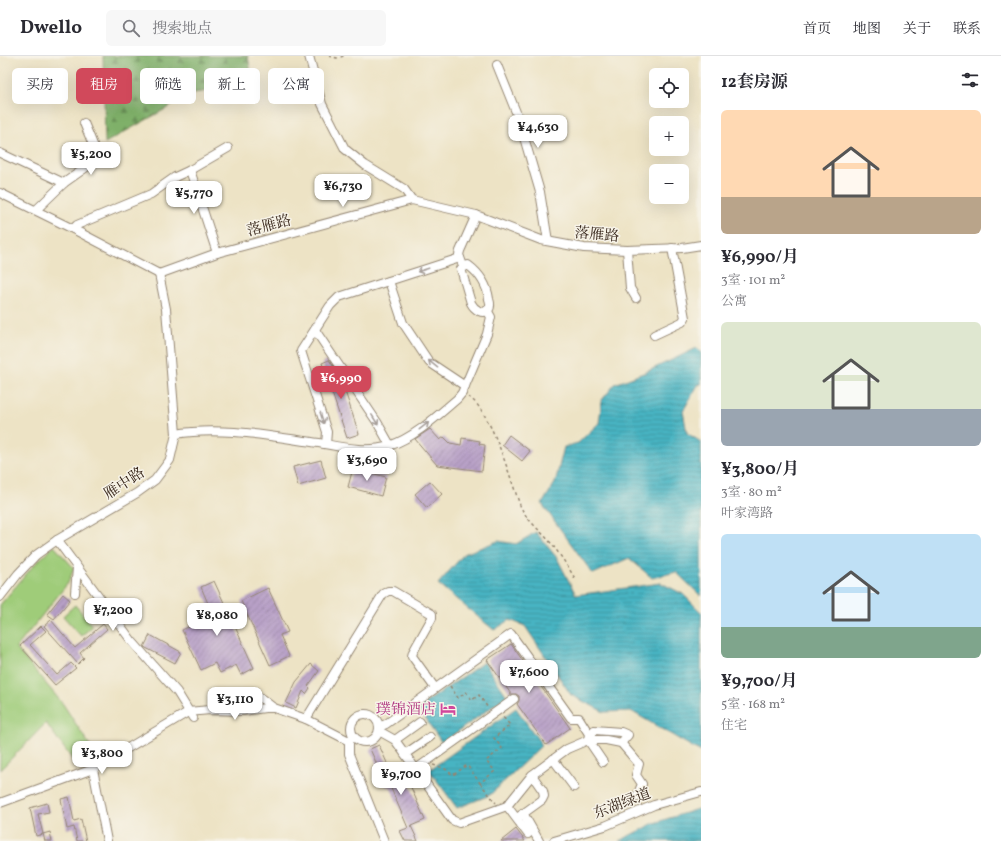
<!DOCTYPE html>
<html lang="zh">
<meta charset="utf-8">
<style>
:root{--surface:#fff;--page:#f7f7f7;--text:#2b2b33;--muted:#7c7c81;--line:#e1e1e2;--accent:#d1495b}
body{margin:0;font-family:Vollkorn,"Noto Serif SC",serif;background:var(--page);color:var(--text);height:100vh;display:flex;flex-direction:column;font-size:15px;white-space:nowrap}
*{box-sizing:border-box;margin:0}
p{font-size:13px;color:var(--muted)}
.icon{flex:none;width:22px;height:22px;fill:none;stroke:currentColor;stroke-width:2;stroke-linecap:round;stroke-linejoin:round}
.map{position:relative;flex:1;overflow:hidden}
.drawer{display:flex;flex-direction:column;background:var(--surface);width:300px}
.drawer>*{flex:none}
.guide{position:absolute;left:12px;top:12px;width:380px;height:36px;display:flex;gap:8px}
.buttons{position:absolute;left:649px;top:12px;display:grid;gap:8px}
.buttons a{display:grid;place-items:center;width:40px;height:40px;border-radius:6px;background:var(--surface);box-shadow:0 4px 16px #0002;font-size:20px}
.price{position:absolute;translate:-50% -34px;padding:0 9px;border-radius:8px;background:#fff;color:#222;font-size:13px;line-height:26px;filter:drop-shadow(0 1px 2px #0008)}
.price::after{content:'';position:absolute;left:50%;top:24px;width:12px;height:9px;margin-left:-6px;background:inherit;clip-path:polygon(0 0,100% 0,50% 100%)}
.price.selected{background:var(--accent);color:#fff}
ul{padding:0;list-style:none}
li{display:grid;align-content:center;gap:8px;height:212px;padding:0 20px}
li span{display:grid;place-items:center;height:124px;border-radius:6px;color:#555}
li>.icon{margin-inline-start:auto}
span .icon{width:72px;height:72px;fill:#fffc;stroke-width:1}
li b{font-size:17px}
h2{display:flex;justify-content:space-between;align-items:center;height:48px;padding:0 20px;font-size:17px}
.chip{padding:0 14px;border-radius:6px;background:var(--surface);box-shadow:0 4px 16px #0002;font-size:14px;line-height:36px}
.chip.selected{background:var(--accent);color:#fff}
header{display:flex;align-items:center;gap:24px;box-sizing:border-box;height:56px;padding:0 20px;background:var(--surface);border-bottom:1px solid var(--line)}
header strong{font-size:19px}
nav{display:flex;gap:22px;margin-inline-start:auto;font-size:14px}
.search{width:280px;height:36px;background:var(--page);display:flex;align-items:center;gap:10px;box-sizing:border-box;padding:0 14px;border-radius:6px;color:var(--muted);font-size:15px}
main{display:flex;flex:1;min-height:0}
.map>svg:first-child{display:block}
</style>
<header>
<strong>Dwello</strong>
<div class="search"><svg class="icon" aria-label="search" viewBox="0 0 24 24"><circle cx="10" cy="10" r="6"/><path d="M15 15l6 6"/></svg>搜索地点</div>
<nav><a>首页</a><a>地图</a><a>关于</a><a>联系</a></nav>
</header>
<main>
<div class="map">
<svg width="701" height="785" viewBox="0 0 701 785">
<defs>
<pattern id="forest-firs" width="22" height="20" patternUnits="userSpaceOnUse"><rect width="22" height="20" fill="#7fb069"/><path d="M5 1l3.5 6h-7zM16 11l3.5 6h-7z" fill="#698f56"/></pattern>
<pattern id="water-rules" width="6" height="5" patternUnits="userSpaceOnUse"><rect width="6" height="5" fill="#47b4c2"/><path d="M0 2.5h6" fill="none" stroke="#3c939d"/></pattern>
<pattern id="building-hatch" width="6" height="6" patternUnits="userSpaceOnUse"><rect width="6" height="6" fill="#b8a0c7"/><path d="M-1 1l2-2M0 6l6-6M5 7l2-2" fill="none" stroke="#9783a1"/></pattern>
</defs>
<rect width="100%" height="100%" fill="#f7f3e8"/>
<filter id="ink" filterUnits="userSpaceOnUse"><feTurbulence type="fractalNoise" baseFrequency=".025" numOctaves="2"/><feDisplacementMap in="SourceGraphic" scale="8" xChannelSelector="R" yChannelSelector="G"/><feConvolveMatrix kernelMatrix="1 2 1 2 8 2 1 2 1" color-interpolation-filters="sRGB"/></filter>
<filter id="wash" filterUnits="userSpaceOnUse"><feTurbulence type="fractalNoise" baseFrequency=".012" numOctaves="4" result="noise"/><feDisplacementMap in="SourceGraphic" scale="16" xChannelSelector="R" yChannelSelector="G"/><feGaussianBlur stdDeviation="0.9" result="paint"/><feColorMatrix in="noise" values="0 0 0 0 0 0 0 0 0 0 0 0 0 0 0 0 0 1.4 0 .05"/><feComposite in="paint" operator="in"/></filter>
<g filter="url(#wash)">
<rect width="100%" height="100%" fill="#ede3c5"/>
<g fill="#9fcc79" stroke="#6d7b4c">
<polygon points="54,490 74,512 68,527 16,592 63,648 96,699 77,710 46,667 0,714 0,549 33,510"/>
<polygon points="75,549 93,570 81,580 63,560"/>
</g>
<polygon fill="url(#forest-firs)" stroke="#5d6d44" points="103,0 248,0 253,29 194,37 105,87"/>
<g fill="url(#water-rules)" stroke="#416f70">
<polygon points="697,292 701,295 701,328 698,329 683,355 687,377 701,386 701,540 676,516 652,522 629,502 593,518 542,448 555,427 564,391 578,387 599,367 602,344 615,328 646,316"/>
<polygon points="536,476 557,502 576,539 661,527 683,538 701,556 701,696 631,655 604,656 571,639 525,570 510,564 494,574 438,528 464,498 498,485 516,488"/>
<polygon points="484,606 507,640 442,687 418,652"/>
<polygon points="516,652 542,689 490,739 457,752 429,714"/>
<polygon points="701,752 701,785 619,785 654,767"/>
</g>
<g id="blocks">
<g fill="url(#building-hatch)">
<polygon points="329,304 340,320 359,378 347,382 322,307"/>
<polygon points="430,373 440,384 444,381 450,387 461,389 462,382 480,385 479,388 485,389 482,415 437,409 415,383"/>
<polygon points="509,379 530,395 522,405 502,389"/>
<polygon points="321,404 326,422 298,430 293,411"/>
<polygon points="353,412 386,421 381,440 348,431"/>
<polygon points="430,425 442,438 427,452 415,438"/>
<polygon points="214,525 254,612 241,619 236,609 220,617 215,607 201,614 182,574 213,559 201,531"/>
<polygon points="268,532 288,576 280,579 289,600 270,609 241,545"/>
<polygon points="63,538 70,544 54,563 47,558"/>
<polygon points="51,564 75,592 103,568 107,573 80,597 84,602 78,608 44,570"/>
<polygon points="41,570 46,575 30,589 57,619 71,607 76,612 55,629 20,590"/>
<polygon points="150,579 181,596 175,607 144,591"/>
<polygon points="511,588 570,672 546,689 517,648 519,645 519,640 516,638 511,638 487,604"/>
<polygon points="311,608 319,615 308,630 310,632 306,638 303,635 296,652 286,647 296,626"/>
<polygon points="379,689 396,727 407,722 425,764 411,770 418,785 405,785 400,775 408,772 390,730 387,731 370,693"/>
<polygon points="69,741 74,765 81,763 86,785 77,785 74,771 67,773 61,743"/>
<polygon points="47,747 49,756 38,758 43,778 36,780 30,752"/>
<polygon points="516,773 525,785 501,785"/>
<polygon points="50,776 52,785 45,785 43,778"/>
</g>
</g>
</g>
<g filter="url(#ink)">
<use href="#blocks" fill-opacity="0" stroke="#948672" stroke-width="1"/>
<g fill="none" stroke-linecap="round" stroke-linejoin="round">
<defs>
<g id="minor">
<polyline points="309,0 322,48 345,93 365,109 404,133 412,144"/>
<polyline points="497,9 518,61 540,136 548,185"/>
<polyline points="0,97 64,127"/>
<polyline points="190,114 217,197"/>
<polyline points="0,137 73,173 159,218 217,197 412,144 476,159 541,184 584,192 627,194 682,192 701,189"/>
<polyline points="36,154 64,127 88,110 96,96 84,67"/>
<polyline points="73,173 77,169 151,138 175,121 190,114 228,92"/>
<polyline points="627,194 630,232 636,242"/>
<polyline points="462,207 459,199 460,195 476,159"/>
<path d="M468 209C480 218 487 228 489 243 490 246 491 250 489 253 483 260 474 253 471 247L461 213Z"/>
<polyline points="389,225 403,267 429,306 465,330"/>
<polyline points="315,274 377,366 390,389"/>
<polyline points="654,279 682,266 685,262 672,192"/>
<path d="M176 378C221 370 274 381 319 387 342 391 366 397 389 390 415 381 436 361 457 343L462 337 487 278 491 261 487 254"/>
<polyline points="326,388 327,376 301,295 330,250 339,241 460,202"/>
<polyline points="57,484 131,584 177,636 193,662"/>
<polyline points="75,537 77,512"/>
<polyline points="0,541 18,518 36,499 57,484 137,437 155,424 170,404 176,378 166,253 159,218"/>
<path d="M210 654C222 645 236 634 253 638 260 640 268 648 274 652"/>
<circle cx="365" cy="672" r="14"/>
<polyline points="306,663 383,538 388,535 393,535 432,558 432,562 413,596 412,600 435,632"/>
<polyline points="379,671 386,668 511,578 571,662 579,662 589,678 588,684 603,706"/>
<polyline points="379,675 395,684 452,764 459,767 507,750 532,719 567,693 588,684 594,674 621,676 628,679 621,687"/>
<polyline points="354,681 349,685 349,698 384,785"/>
<polyline points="395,684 420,666"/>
<polyline points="588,684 606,684 621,687 639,708 636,719 642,728 637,740"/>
<polyline points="405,698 430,681"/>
<polyline points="553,703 574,731"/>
<polyline points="93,713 107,785"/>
<polyline points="416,713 514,643"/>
<polyline points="0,747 93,713 188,656 210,654 243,655 265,652 274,652 306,663 349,685"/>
<polyline points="507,750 528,778"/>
<polyline points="523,757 539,785"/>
<polyline points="517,762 542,744 544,740 543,735 532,719"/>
<polyline points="554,785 605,770 654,749 701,736"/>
</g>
</defs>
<use href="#minor" stroke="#948672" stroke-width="10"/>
<g stroke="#948672" stroke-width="1.5" stroke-dasharray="3 3" stroke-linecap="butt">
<polyline points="329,0 337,2 344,0"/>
<path d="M468 341C490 351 511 425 520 449 526 464 540 474 550 486 560 498 568 511 576 524"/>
<polyline points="450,630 458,642 466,636 472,644 479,639 488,652"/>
<polyline points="433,709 444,712 453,719 467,709 480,727 495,715 486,705 502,692 494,682 510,669 503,661"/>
<polyline points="480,727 496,747"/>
</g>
<use href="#minor" stroke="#fff" stroke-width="8"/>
</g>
<defs><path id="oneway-shaft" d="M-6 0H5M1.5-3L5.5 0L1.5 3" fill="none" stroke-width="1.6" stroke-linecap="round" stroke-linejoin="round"/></defs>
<g stroke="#a79f9a">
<use href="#oneway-shaft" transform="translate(423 214) rotate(162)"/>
<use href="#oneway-shaft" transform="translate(433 308) rotate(-141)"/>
<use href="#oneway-shaft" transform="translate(322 362) rotate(72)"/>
<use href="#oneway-shaft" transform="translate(375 364) rotate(58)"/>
<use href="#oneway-shaft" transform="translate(424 370) rotate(-38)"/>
</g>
</g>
<defs>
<symbol id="hotel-bare" viewBox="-9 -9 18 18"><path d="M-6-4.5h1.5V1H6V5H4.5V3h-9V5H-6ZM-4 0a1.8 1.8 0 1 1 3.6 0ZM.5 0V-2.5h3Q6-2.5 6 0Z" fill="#d1479c" stroke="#f7f3e8" stroke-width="2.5" paint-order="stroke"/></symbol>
</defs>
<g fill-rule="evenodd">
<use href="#hotel-bare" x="437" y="642" width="22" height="22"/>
</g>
<g text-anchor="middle" stroke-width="3" stroke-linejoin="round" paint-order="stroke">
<g font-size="15" fill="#3b2a1e" stroke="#f7f3e8">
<text transform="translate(269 169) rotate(-15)" y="5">落雁路</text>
<text transform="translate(597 178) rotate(5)" y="5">落雁路</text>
<text transform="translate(124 427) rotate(-33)" y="5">雁中路</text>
<text transform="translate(622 747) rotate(-21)" y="5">东湖绿道</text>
</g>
<g font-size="15" fill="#b23c85" stroke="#f7f3e8" text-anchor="end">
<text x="436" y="658">璞锦酒店</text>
</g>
</g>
</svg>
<div class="buttons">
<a><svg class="icon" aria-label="locate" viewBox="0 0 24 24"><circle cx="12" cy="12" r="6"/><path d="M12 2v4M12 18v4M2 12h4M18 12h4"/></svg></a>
<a>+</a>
<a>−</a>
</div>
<b class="price" style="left:538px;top:93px">¥4,630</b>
<b class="price" style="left:91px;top:120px">¥5,200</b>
<b class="price" style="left:343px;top:152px">¥6,730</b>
<b class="price" style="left:194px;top:159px">¥5,770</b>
<b class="price selected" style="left:341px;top:344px">¥6,990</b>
<b class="price" style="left:367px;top:426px">¥3,690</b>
<b class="price" style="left:113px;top:576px">¥7,200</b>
<b class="price" style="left:217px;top:581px">¥8,080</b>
<b class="price" style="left:529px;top:638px">¥7,600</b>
<b class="price" style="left:235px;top:665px">¥3,110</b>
<b class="price" style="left:102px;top:719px">¥3,800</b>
<b class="price" style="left:401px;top:740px">¥9,700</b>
<div class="guide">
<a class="chip">买房</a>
<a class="chip selected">租房</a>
<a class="chip">筛选</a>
<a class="chip">新上</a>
<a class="chip">公寓</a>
</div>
</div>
<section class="drawer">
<h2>12套房源<svg class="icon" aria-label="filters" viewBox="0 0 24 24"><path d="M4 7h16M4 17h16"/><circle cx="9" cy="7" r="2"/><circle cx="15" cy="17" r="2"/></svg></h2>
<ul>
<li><span style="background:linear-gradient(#ffd9b3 70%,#b9a48a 0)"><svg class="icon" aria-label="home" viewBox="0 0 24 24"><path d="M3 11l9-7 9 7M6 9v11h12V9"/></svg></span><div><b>¥6,990/月</b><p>3室 · 101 m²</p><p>公寓</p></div></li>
<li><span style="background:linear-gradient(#dfe7d0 70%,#9aa5b1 0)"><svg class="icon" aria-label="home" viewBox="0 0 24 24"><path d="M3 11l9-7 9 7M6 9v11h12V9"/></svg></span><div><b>¥3,800/月</b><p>3室 · 80 m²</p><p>叶家湾路</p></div></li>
<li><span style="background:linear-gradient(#bfe0f5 75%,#7fa58c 0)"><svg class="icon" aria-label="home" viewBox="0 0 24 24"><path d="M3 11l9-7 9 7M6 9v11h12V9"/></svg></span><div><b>¥9,700/月</b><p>5室 · 168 m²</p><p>住宅</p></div></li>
</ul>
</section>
</main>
